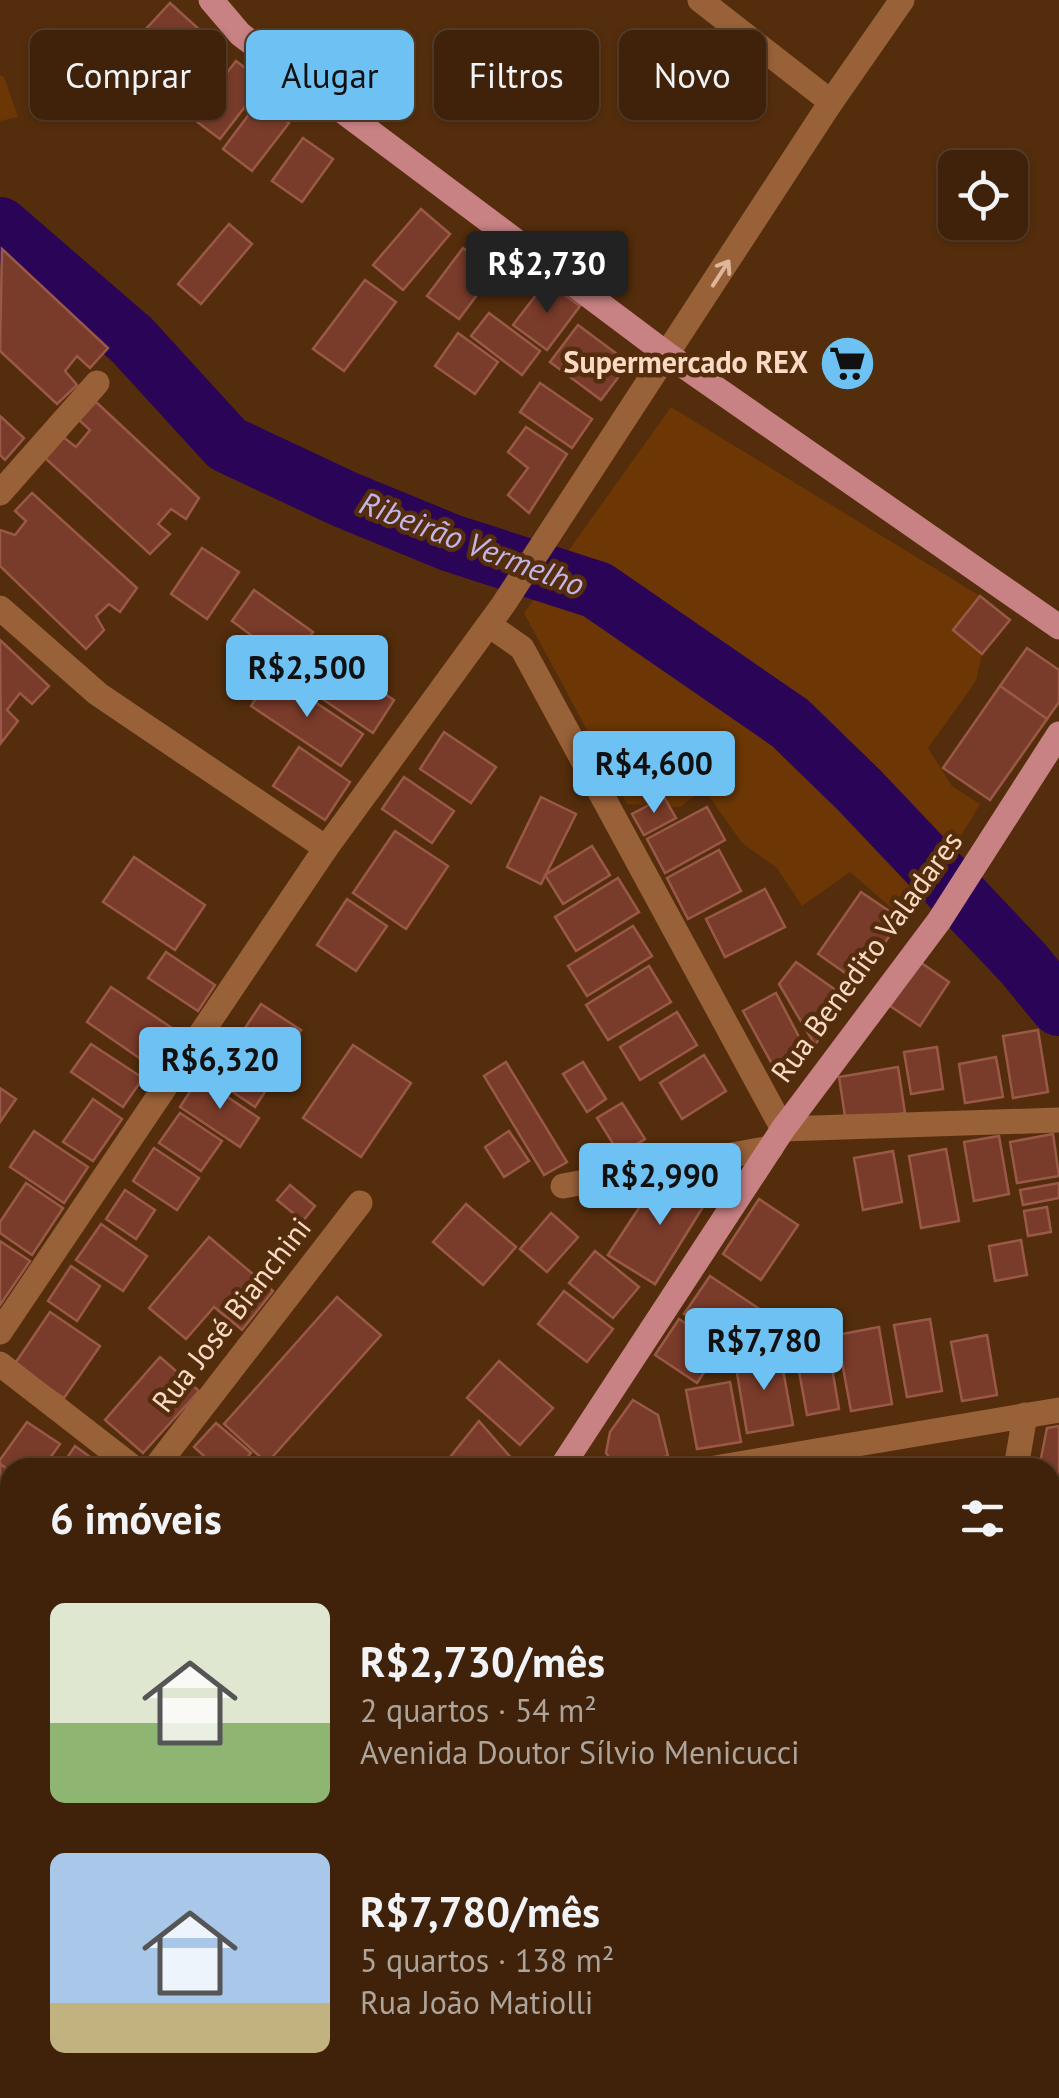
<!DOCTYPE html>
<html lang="pt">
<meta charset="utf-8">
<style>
:root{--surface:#3f2209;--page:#462a12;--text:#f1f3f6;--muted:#ada49c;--line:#583f2a;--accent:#6ec2f3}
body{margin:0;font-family:"PT Sans",sans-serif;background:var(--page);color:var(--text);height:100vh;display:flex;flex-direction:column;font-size:38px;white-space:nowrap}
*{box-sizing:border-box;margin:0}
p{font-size:32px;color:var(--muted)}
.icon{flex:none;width:55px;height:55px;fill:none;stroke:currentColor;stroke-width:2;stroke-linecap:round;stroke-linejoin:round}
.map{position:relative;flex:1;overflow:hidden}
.side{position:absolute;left:0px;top:1458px;width:1060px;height:642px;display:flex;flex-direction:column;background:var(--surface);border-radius:30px 30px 0 0;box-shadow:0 2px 8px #0004,0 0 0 2px var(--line)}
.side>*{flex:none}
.banner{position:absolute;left:30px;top:30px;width:1000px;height:90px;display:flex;gap:20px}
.controls{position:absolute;left:938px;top:150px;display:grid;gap:20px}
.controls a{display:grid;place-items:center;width:90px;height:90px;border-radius:15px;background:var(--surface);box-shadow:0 2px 8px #0004,0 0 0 2px var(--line);font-size:50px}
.price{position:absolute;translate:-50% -85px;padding:0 22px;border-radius:10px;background:var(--accent);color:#111;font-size:32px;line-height:65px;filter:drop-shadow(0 2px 5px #0008)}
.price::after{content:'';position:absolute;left:50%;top:60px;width:30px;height:22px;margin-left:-15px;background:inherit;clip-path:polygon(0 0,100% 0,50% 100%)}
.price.selected{background:#222;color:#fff}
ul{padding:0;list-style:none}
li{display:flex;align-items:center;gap:30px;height:250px;padding:0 50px}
li span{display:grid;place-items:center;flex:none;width:280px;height:200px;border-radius:15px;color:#555}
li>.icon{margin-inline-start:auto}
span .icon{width:120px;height:120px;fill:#fffc;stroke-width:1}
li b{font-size:42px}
h2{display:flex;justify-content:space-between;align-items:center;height:120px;padding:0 50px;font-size:42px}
.tag{padding:0 35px;border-radius:15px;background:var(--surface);box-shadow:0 2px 8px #0004,0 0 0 2px var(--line);font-size:35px;line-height:90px}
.tag.selected{background:var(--accent);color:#111}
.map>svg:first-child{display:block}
</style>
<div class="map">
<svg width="1059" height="2098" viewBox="0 0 1059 2098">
<rect width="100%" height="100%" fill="#542d0c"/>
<g fill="#6c3705">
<polygon points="0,75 4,77 18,117 0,121"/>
<polygon points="671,407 980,596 953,630 982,654 976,681 928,748 952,786 980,804 909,923 850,872 802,906 777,868 742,843 704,789 680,807 627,804 524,613"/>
</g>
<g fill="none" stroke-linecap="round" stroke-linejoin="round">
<polyline stroke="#2a0456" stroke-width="58" points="0,226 132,340 227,444 344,499 451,543 597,590 790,723 859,790 1023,963 1059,1007"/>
</g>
<g fill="#793b2a" stroke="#9a5947" stroke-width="2.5">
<polygon points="170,3 201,31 141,96 110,68"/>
<polygon points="236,61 264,82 220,139 192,118"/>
<polygon points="259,101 289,123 252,171 223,149"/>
<polygon points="303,138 333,159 302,202 272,181"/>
<polygon points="421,209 450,234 403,290 373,265"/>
<polygon points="229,224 252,244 201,304 178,284"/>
<polygon points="463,248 495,271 459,319 427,296"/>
<polygon points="2,249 108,348 90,368 77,356 65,371 77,385 57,404 0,351"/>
<polygon points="365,280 396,302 344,371 313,349"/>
<polygon points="546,282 580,306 547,350 513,325"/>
<polygon points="489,313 540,351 522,375 471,336"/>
<polygon points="578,325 629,363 601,400 550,362"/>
<polygon points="458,333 498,362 475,394 435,366"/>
<polygon points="540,383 592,419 572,448 520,412"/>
<polygon points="96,402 199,498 186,519 171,509 158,524 170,534 150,554 45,458 63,437 76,447 90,430 79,420"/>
<polygon points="0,416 24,438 5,460 0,455"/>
<polygon points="526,427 567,454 529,513 508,495 528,468 508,452"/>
<polygon points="32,493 137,588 120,612 109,604 96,616 104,630 86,649 0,566 0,530 15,535 26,521 15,511"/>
<polygon points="202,548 239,572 207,619 171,594"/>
<polygon points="254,590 313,632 290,664 232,621"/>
<polygon points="980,596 1010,620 982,654 953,630"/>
<polygon points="0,640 49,686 32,704 20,693 7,710 18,721 1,743"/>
<polygon points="1027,648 1059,670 1059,702 1047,719 1000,686"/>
<polygon points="328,656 394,700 373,733 306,688"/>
<polygon points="273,674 363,734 341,766 251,706"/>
<polygon points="1000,686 1047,719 990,800 943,768"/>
<polygon points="444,732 496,767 471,803 420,769"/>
<polygon points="299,747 350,782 325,820 273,786"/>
<polygon points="404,777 454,811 432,843 382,809"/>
<polygon points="541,797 576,814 541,884 507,867"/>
<polygon points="664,797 676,818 644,835 632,814"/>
<polygon points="707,807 725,840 665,873 647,839"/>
<polygon points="395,831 448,866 406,929 353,893"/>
<polygon points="592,846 610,875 563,904 545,875"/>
<polygon points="719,850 741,891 688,919 667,878"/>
<polygon points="134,857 205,905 175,950 103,902"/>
<polygon points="618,878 639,912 576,951 555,917"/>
<polygon points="765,889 785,927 725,957 706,919"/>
<polygon points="861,892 901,919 858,982 818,954"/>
<polygon points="347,899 387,926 356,971 317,945"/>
<polygon points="633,926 652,956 587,996 568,966"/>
<polygon points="166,952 215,985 198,1011 148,978"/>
<polygon points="796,962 847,998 815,1045 779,984"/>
<polygon points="920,962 949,982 920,1026 890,1006"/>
<polygon points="649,966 671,1002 608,1040 586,1005"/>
<polygon points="111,987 172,1028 148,1064 87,1022"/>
<polygon points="776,993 809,1056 777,1073 743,1011"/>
<polygon points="261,1004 301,1030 276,1066 237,1040"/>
<polygon points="677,1012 697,1045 640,1080 620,1047"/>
<polygon points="1038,1030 1048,1092 1013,1098 1003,1036"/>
<polygon points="227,1037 278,1072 255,1107 203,1072"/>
<polygon points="91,1044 143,1078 123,1107 71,1072"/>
<polygon points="353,1045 411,1083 361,1157 303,1118"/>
<polygon points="937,1047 943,1089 911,1094 904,1052"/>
<polygon points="704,1055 726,1091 682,1119 660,1083"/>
<polygon points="996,1057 1003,1097 965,1103 959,1064"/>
<polygon points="506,1062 567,1162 544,1175 484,1076"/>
<polygon points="583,1062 606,1099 587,1112 563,1074"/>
<polygon points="898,1067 905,1113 846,1123 839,1077"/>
<polygon points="199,1078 259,1118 240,1147 180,1107"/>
<polygon points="0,1088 16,1099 0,1122"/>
<polygon points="93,1099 122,1119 93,1161 63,1142"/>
<polygon points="622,1103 645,1139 620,1155 597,1118"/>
<polygon points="180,1113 222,1141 201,1171 159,1143"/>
<polygon points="34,1131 88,1167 64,1203 10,1167"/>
<polygon points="509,1131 529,1161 504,1177 485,1147"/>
<polygon points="1053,1134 1059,1176 1017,1183 1010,1142"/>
<polygon points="999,1136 1009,1194 974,1201 964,1142"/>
<polygon points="154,1148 199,1178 177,1210 133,1181"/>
<polygon points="946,1149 959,1221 921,1228 909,1156"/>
<polygon points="893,1151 902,1202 863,1210 854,1158"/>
<polygon points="699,1181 714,1189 655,1284 608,1255 651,1190"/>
<polygon points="699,1181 714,1189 655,1284 608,1255 651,1190"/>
<polygon points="26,1183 63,1208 32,1255 0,1233 0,1222"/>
<polygon points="1059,1183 1059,1198 1023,1205 1020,1190"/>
<polygon points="290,1185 315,1206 303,1221 277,1200"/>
<polygon points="125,1190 155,1210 136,1239 106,1219"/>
<polygon points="759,1199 798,1225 761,1280 723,1254"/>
<polygon points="466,1204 516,1247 483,1285 433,1242"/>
<polygon points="1047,1207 1051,1232 1028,1236 1024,1211"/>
<polygon points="551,1213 578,1237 547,1272 520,1249"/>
<polygon points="101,1224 147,1256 123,1291 76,1260"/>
<polygon points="209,1237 273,1291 242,1330 214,1307 186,1339 149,1308"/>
<polygon points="1021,1240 1027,1275 995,1281 989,1246"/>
<polygon points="0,1241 30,1261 0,1305"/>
<polygon points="595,1251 639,1287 613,1318 569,1283"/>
<polygon points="71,1266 100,1286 77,1321 48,1301"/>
<polygon points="710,1276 758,1308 732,1345 684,1314"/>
<polygon points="564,1291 613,1329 587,1362 538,1324"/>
<polygon points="337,1297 381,1335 267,1463 224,1424"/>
<polygon points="50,1312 100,1346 64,1398 14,1365"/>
<polygon points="679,1319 721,1347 697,1383 655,1355"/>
<polygon points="930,1319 942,1391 907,1397 894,1325"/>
<polygon points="825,1327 839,1409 807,1415 792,1333"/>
<polygon points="879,1327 892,1404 851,1411 837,1335"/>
<polygon points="987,1335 997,1395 962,1401 951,1342"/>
<polygon points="780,1353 793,1425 747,1433 735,1361"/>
<polygon points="160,1357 199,1391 143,1453 105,1420"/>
<polygon points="499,1361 553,1408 520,1445 467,1398"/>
<polygon points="730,1382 741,1442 697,1449 686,1390"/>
<polygon points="633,1400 658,1415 668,1456 628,1467 613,1463 606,1453 610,1432"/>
<polygon points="479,1421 520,1468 453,1468 447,1461"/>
<polygon points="27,1422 60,1444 43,1468 10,1468 10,1471 0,1464 0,1460"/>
<polygon points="216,1423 251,1453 238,1468 217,1468 194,1447"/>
<polygon points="1059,1426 1059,1521 1050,1520 1050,1468 1039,1468 1047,1428"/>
<polygon points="75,1446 105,1468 60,1468"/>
<polygon points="0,1464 10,1471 10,1513 7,1518 0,1513"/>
<polygon points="1050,1527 1059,1528 1059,1622 1050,1615"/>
<polygon points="10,1672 10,1720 0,1704 0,1679"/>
<polygon points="1054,1689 1059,1693 1059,1748 1050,1757 1050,1694"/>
<polygon points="10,1742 10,1809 0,1815 0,1748"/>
<polygon points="10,1814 10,1876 0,1884 0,1820"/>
<polygon points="10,1880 10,1905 0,1892"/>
<polygon points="10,1928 10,1971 0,1958 0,1936"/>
<polygon points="1050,1933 1059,1939 1059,1990 1050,2004"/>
<polygon points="1059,2007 1059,2039 1050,2033 1050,2021"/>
<polygon points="6,2061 10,2064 10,2090 40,2090 50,2098 0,2098 0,2072"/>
<polygon points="178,2090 224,2090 229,2095 227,2098 172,2098"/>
<polygon points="448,2090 472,2090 481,2098 441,2098"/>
<polygon points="509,2090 547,2090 540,2098 518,2098"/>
<polygon points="633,2090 722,2090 731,2098 639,2098"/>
<polygon points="968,2090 1039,2090 1033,2098 980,2098"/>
</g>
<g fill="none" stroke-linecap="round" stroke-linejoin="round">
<g stroke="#986138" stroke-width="25">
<polyline points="700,0 831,102"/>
<polyline points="0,493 97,383"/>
<polyline points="0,608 98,694 326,848"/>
<polyline points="489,625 522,648 783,1129 1059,1120"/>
<polyline points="563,1186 771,1148"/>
<polyline points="0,1332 326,848 503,605 831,102 902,0"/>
<polyline points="0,1364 134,1468"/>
<polyline points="155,1468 360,1203"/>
<polyline points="715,1468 1059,1410"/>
<polyline points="1016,1468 1025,1415"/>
<polyline points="1050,1634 1059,1643"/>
<polyline points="1050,2047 1059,2053"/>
<polyline points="568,2098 575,2090"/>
</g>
<g stroke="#c98284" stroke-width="25">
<polyline points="211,0 240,34 668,355 1059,627"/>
<polyline points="561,1468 783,1129 939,921 1059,734"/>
<polyline points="0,2007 10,2018"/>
<polyline points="80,2090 88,2098"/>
<polyline points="142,2098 147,2090"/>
</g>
</g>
<defs><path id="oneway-shaft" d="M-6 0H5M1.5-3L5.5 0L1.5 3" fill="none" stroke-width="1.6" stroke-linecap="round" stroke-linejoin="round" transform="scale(2.5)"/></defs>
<use stroke="#ddb69b" href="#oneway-shaft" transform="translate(721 273) rotate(-57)"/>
<defs>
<symbol id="supermarket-disc" viewBox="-11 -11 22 22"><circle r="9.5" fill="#6ec2f3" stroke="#542d0c"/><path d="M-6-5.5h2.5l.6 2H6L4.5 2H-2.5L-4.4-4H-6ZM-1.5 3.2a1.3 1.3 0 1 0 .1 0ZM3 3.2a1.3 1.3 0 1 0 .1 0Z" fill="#111"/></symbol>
</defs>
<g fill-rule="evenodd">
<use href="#supermarket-disc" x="816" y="332" width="63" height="63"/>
</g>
<g text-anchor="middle" stroke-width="9" stroke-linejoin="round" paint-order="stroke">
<g font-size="30" font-weight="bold" fill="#fadac5" stroke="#542d0c" text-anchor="end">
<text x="808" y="373">Supermercado REX</text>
</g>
<g font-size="30" fill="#fadac5" stroke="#542d0c">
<text transform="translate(867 957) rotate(-54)" y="10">Rua Benedito Valadares</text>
<text transform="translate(232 1315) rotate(-52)" y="10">Rua José Bianchini</text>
</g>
<g font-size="32" font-style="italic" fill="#c2b5ea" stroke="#542d0c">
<text transform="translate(472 544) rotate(21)" y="11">Ribeirão Vermelho</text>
</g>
</g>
</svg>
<div class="controls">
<a><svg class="icon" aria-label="locate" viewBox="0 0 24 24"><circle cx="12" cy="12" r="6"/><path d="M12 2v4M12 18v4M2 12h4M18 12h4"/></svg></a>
</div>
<b class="price selected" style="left:547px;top:316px">R$2,730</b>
<b class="price" style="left:307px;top:720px">R$2,500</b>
<b class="price" style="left:654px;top:816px">R$4,600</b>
<b class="price" style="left:220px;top:1112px">R$6,320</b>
<b class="price" style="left:660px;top:1228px">R$2,990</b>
<b class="price" style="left:764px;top:1393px">R$7,780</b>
<div class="banner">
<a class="tag">Comprar</a>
<a class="tag selected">Alugar</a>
<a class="tag">Filtros</a>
<a class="tag">Novo</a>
</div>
<section class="side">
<h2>6 imóveis<svg class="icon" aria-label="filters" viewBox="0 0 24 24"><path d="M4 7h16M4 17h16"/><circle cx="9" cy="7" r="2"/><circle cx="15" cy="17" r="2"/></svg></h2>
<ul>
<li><span style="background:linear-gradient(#dfe7d0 60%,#8fb573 0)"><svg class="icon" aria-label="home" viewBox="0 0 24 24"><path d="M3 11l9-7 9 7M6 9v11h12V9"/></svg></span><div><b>R$2,730/mês</b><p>2 quartos · 54 m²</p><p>Avenida Doutor Sílvio Menicucci</p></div></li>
<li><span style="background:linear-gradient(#a9c7e8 75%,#c2b280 0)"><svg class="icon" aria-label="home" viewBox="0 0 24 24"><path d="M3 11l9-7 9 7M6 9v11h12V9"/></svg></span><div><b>R$7,780/mês</b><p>5 quartos · 138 m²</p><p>Rua João Matiolli</p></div></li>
</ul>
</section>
</div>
